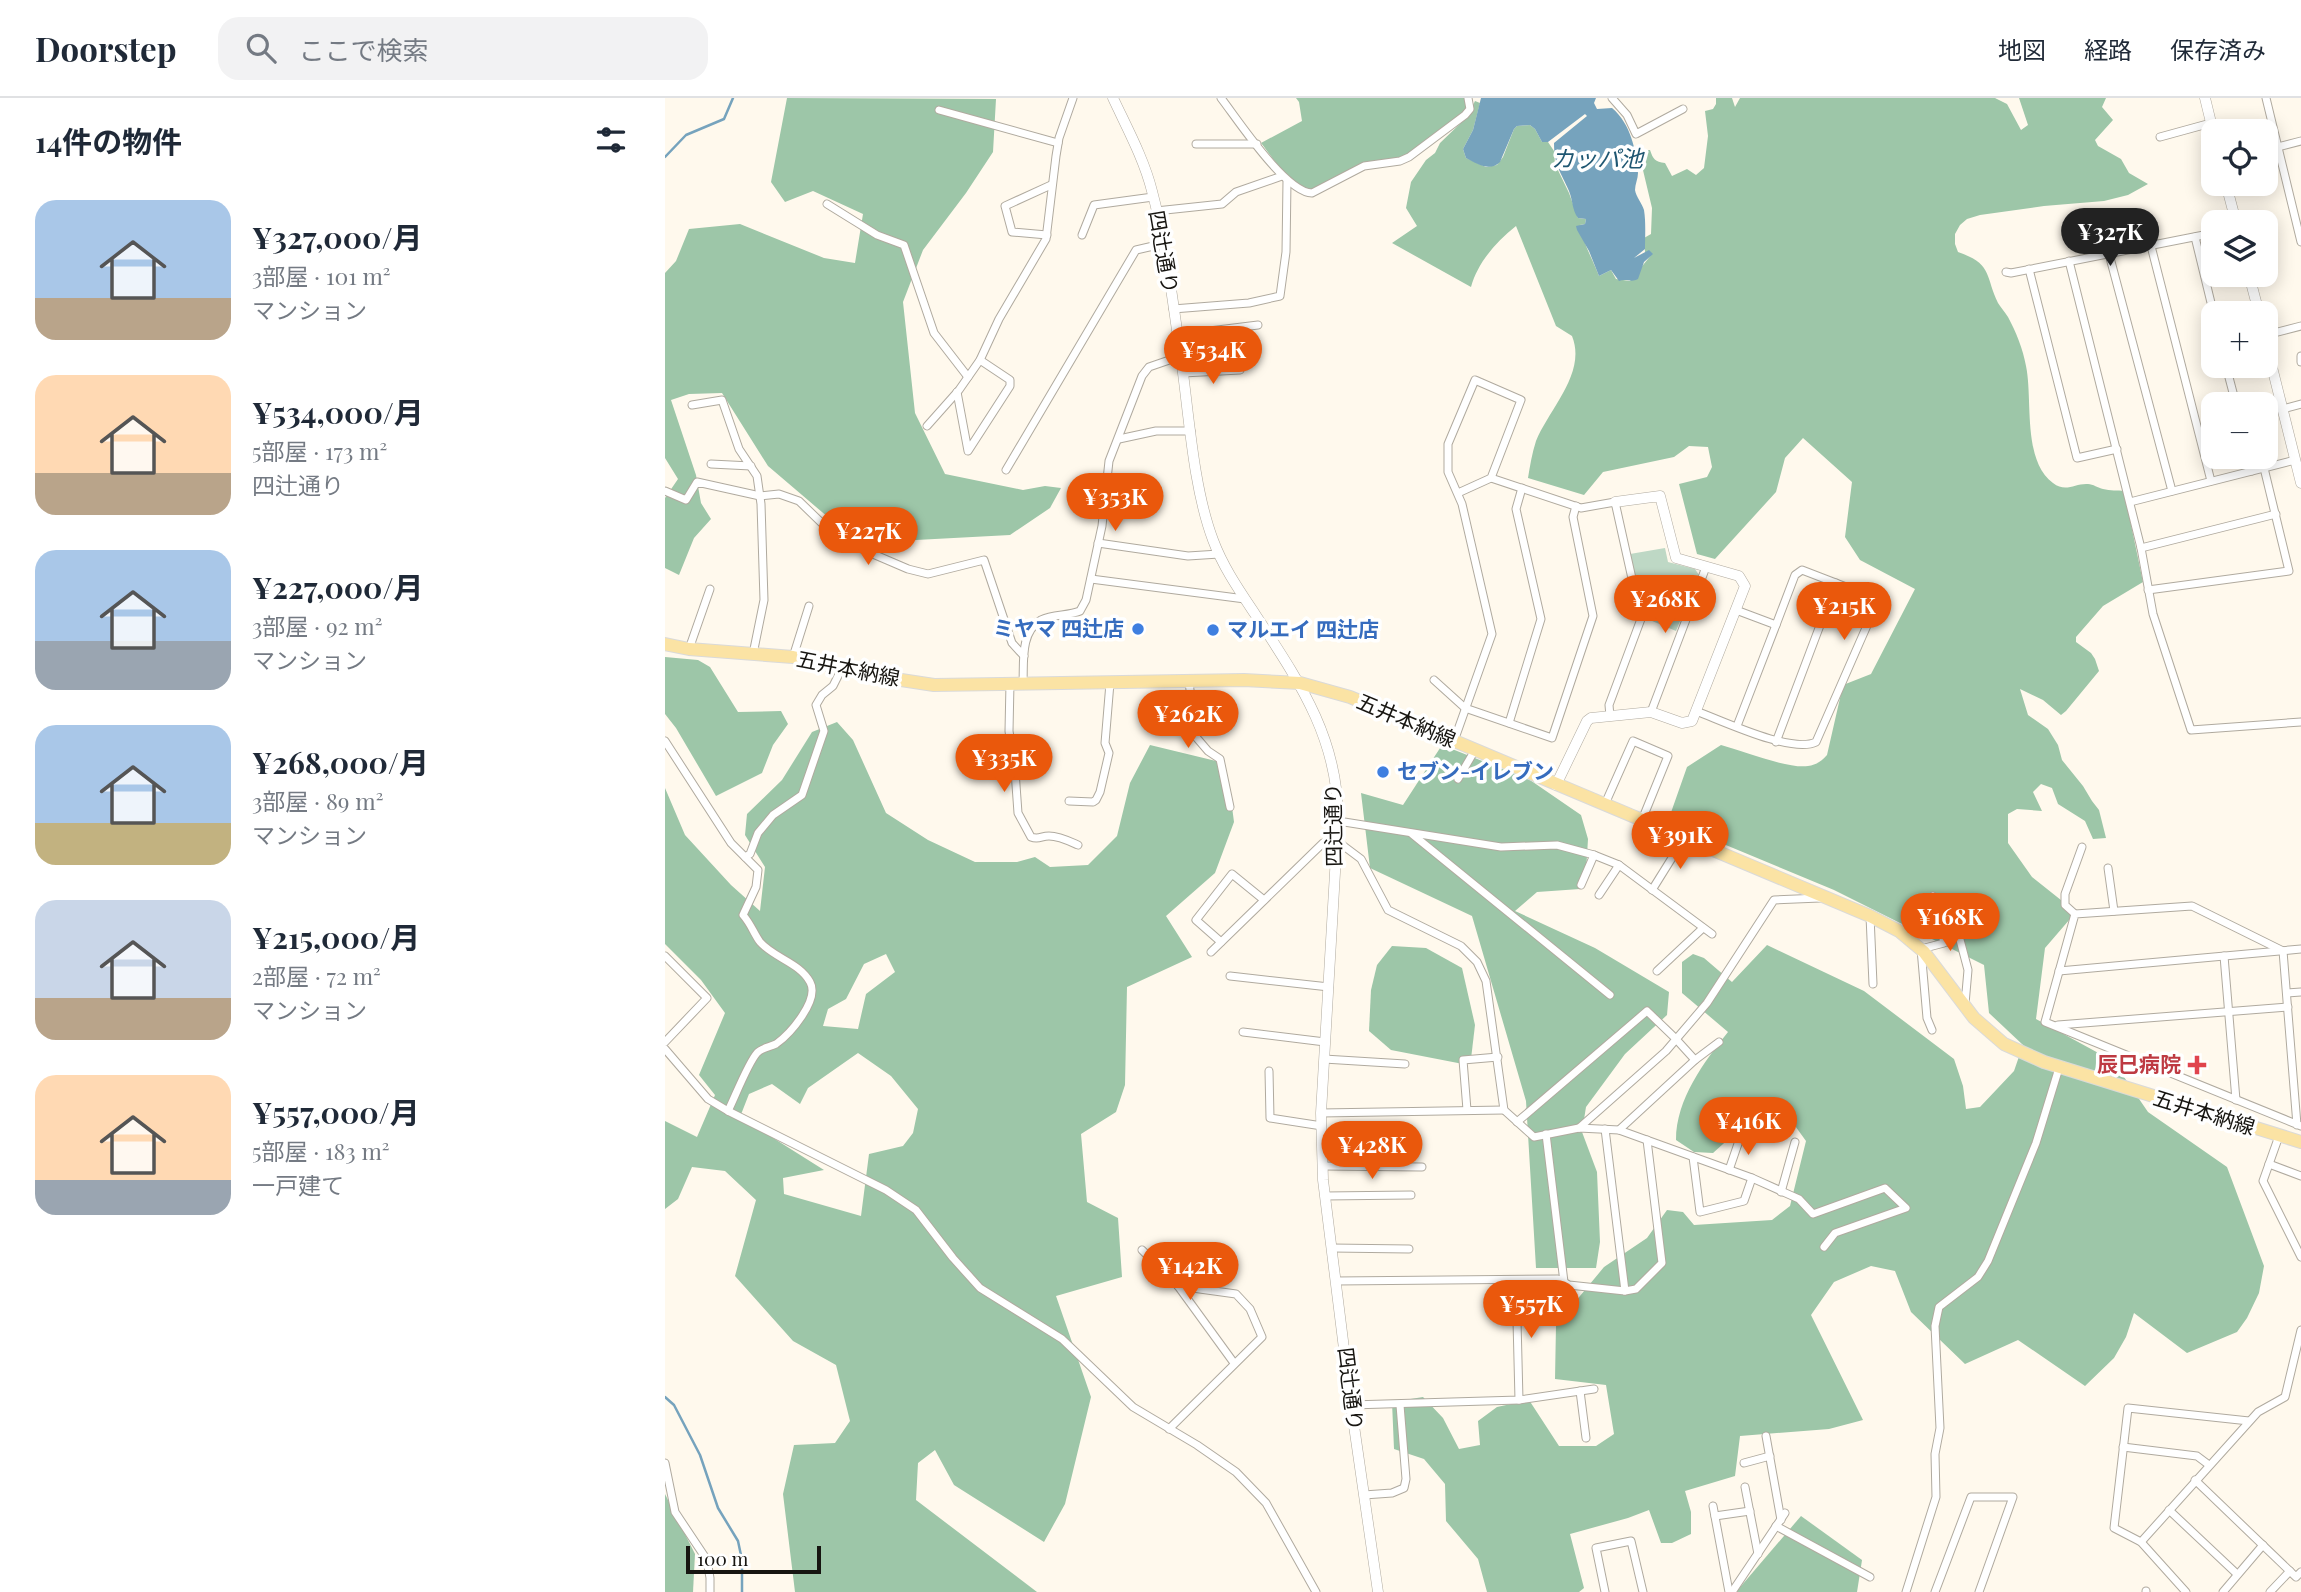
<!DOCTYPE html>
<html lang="ja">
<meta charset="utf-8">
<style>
:root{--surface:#fff;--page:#f2f2f3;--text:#1f2937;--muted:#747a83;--line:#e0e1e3;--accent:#ea580c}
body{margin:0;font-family:"Playfair Display","Noto Sans JP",serif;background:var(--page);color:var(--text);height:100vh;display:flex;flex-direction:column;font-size:26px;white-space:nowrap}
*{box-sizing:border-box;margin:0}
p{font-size:23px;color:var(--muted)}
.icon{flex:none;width:38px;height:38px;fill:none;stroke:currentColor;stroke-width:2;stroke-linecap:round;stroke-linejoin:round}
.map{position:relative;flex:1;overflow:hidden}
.panel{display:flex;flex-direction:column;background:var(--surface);width:665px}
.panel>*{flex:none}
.controls{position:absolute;left:1536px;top:21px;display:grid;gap:14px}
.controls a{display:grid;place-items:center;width:77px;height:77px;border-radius:14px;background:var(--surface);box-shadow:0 4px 18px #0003;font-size:35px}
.scale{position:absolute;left:21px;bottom:18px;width:135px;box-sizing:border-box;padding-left:7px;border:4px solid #171511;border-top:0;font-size:19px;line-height:24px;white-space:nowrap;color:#171511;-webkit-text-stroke:5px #fff;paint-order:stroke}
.price{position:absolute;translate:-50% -60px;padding:0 16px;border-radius:24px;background:var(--accent);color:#fff;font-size:23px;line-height:46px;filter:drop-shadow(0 2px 4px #0008)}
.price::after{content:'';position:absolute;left:50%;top:42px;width:21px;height:16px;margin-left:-10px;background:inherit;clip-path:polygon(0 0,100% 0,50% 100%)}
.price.selected{background:#222;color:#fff}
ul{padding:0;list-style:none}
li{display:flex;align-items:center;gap:21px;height:175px;padding:0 35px}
li span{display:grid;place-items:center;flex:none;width:196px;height:140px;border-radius:21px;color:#555}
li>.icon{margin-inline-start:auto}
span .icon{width:84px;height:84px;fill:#fffc;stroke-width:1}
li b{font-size:30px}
h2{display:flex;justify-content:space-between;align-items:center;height:84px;padding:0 35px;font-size:30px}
header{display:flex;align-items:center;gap:42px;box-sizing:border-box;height:98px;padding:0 35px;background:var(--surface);border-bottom:2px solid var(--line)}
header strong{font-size:33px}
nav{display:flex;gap:38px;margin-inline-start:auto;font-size:24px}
.search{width:490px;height:63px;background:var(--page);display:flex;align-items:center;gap:18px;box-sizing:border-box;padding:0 24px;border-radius:21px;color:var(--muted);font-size:26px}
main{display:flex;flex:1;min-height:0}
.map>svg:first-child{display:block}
</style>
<header>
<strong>Doorstep</strong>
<div class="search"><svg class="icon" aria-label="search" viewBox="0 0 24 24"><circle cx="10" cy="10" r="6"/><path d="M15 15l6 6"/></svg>ここで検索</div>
<nav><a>地図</a><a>経路</a><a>保存済み</a></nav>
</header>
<main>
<section class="panel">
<h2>14件の物件<svg class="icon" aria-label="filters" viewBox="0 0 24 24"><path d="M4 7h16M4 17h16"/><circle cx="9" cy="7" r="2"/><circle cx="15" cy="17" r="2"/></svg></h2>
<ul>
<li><span style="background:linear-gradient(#a9c7e8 70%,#b9a48a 0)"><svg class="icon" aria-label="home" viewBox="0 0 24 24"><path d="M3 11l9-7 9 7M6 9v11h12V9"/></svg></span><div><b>¥327,000/月</b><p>3部屋 · 101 m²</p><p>マンション</p></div></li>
<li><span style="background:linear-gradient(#ffd9b3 70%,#b9a48a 0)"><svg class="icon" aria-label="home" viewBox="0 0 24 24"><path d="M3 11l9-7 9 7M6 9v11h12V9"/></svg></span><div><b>¥534,000/月</b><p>5部屋 · 173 m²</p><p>四辻通り</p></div></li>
<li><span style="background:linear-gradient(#a9c7e8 65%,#9aa5b1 0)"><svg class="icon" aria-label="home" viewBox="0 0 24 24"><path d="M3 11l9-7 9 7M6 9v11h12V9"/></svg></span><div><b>¥227,000/月</b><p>3部屋 · 92 m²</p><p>マンション</p></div></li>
<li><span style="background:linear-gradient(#a9c7e8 70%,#c2b280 0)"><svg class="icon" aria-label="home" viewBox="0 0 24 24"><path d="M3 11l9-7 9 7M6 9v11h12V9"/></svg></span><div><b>¥268,000/月</b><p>3部屋 · 89 m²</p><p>マンション</p></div></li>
<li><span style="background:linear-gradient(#c9d6e8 70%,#b9a48a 0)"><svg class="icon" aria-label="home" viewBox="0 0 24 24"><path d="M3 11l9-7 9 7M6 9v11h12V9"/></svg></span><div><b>¥215,000/月</b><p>2部屋 · 72 m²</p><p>マンション</p></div></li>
<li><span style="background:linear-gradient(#ffd9b3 75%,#9aa5b1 0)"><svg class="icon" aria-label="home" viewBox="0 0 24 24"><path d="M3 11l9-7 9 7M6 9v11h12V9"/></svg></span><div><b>¥557,000/月</b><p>5部屋 · 183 m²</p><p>一戸建て</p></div></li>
</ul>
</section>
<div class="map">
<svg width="1636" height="1494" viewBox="0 0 1636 1494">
<rect width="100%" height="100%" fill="#fff9ed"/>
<polygon fill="#bed8c5" points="1000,450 1003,464 1030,471 1034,477 1011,533 980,520 965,456"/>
<g fill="#9dc6a8" fill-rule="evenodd">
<polygon points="122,0 331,1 328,54 301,95 258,152 238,204 250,315 280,376 358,392 380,388 396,390 385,410 345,437 251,442 198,449 103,368 57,295 24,296 6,302 31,377 36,405 46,421 29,440 14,477 0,470 0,400 13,381 0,360 0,175 11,163 24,131 75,126 159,160 190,165 198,116 148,93 120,104 106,84"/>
<path d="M631 0H805L798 16 744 59 714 64 646 93C625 89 609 61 596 45L637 23 634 4Z"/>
<path d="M1051 0H1067L1070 9 1075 0H1330L1342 6 1356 32 1363 27 1354 0H1441L1437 9 1448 22 1430 42 1433 48 1456 61 1464 75 1483 86 1463 97 1439 103 1379 108 1315 117 1302 121 1295 127 1290 136V146L1293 154C1328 166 1320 178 1333 205 1336 210 1340 214 1343 219 1351 234 1358 251 1361 268 1368 301 1357 362 1388 385 1401 395 1410 385 1423 386 1428 386 1433 390 1438 391 1445 393 1453 392 1459 393L1478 484 1438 508 1411 539V544L1426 555 1430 561 1434 573 1401 613 1396 617 1378 602 1355 591 1363 617 1383 631 1393 647 1397 662 1418 688 1427 703 1434 712 1441 740 1428 741 1420 723 1393 706 1387 690 1376 686 1368 694 1377 713 1352 711 1343 716V745L1367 779 1411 814 1380 850 1371 921 1448 963 1483 1014 1562 1069 1599 1168 1594 1195 1582 1220 1572 1234 1522 1255 1469 1215 1461 1239 1449 1260 1420 1288 1353 1242 1300 1266 1246 1214 1230 1173 1206 1168 1169 1184 1146 1217 1198 1322 1164 1331 1075 1338 1070 1378 1020 1393 1026 1414V1436L1007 1445H996L984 1412 963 1420 905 1436 919 1490 914 1494H822L813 1461 781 1423 780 1386 759 1361 729 1351 727 1304 758 1299 778 1320 794 1351 815 1347 813 1323 832 1309 864 1302 894 1348H931L949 1336 941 1287 890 1281 891 1227 939 1169 982 1140 1002 1112 1018 1114 1029 1127 1107 1122 1125 1108 1141 1043 1128 1025 1087 1020 1048 1055 1029 1054 1011 1042C1011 1001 1039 964 1063 934L1017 895V864L1028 856 1039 860 1067 884 1102 847 1199 893 1289 961 1298 988 1301 1011 1315 1009 1349 973 1358 947 1324 915 1319 867 1169 792 1003 723 1022 669 1056 647C1078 653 1123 671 1143 668 1151 667 1157 663 1162 657L1178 587 1206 576 1250 491 1195 462 1180 439 1187 384 1138 340 1120 360 1111 394 1050 461 1032 456 1014 386 1042 379 1047 369 1043 349 1024 348 1009 359 938 374 919 397 863 380C865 368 867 355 871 343 884 311 922 275 907 238L891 228 851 128C831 144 813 164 806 189L727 145 752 128 741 110 746 84 761 62 770 55 775 45 802 19 810 3 815 5 808 32 798 51 801 60 821 69 832 67 838 59 849 31 852 28 865 27 870 31 877 44H883L889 53 890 66 904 95 913 120 921 121 920 126 915 127C918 145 927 160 934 178L946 172 951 181 965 183 987 156 980 154 979 140 986 136 987 110 977 68V52H985C988 61 990 64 1000 65L1007 78 1022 71 1031 77 1039 70 1043 38 1040 13 1048 11 1051 6Z"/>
<polygon points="0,559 33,562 45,569 73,614 116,613 123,626 108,647 97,675 51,698 11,630 0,616"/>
<path d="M172 624 188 642 221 715 263 742 310 764H352L370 759 385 769 423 767 452 738 465 685 485 647 551 663 564 686 569 724 550 775 501 818 527 859 462 889 460 987 451 1014 416 1036 422 1104 453 1120 457 1179 391 1198 426 1299 400 1406 379 1444 289 1387 270 1352 253 1365 251 1402 372 1494H130L118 1396 129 1347 170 1345 185 1323 171 1267 128 1243 70 1178 91 1102 60 1073 27 1069 13 1101 0 1111V1023L32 1039 50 997 34 977 60 915 36 882 0 846V690L20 737 66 787 95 813 100 769 80 737 82 716 117 682 147 634ZM221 856 230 874 201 896 193 931 158 928 163 911 181 901 199 866ZM193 955 226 978 253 1011 248 1035 238 1048 204 1056 196 1118 119 1096 118 1080 159 1072 75 1019 84 996 107 986 135 1006 143 990Z"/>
<polygon points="777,647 865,682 916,717 923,741 921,774 915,791 872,794 850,813 930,850 1004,894 1002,917 960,956 921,1009 917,1034 932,1074 935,1144 931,1170 871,1170 861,1003 807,818 705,770 696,695 738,707"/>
<polygon points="727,848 761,850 797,870 810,927 806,961 798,966 726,952 704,933 706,892 712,867"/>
<polygon points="0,1396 30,1456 28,1494 0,1494"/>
<polygon points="1136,1418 1197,1462 1192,1494 1071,1494"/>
</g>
<path fill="#76a3bd" d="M816 0H931L929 5 932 11 947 10C966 26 971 52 973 75 973 81 970 86 970 92 971 99 977 105 979 112 981 124 980 139 980 151L969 160 984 152 988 156 979 164 973 181C966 185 961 180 954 183L946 172 934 178 924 153 912 132 911 128 920 126 921 121 913 120C907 112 908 103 904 93 896 74 889 68 889 45L922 18 920 16 883 44H877L870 31 865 27 852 28 849 31 835 64C825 74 812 66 801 60L798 51 808 32Z"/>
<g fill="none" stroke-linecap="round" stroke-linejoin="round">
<g stroke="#76a3bd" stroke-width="2.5">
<polyline points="0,59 21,37 59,21 68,0"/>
<polyline points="0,1299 9,1307 35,1357 53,1410 73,1443 77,1462 77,1494"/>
</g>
<defs>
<g id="minor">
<path d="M556 0C573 22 620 94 647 95L699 68 735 63 744 59 800 17 805 11 803 0"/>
<polyline points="947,0 962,17 971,36 1018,11"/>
<polyline points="1601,0 1636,144"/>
<polyline points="274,12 393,45"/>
<polyline points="1495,39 1546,25"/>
<polyline points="531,46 592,46"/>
<polyline points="1601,52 1636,43"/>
<polyline points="162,106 212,137 239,147 269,235 303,279"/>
<polyline points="491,113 557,106 571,94 617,78"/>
<polyline points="382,137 347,134 340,108 386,87"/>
<polyline points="417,137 429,107 488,99"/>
<polyline points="1530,139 1549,217"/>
<polyline points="1486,148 1546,383"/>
<polyline points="1444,156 1507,393"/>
<polyline points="1404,163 1476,450 1488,516 1526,632 1636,624"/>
<polyline points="1364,171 1412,360 1452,351"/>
<polyline points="1341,174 1346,175 1549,135"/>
<polyline points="508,211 584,205 615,198 621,154 622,83"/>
<polyline points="512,237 593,227"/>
<polyline points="1601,237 1636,228"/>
<polyline points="1636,258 1636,264"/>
<polyline points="1561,268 1571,306"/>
<polyline points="518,275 575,272"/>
<polyline points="292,294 303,353 345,288 345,282 315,262"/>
<polyline points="27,307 57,302 74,351 92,378 96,406 99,502 88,556"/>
<polyline points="1618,311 1636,306"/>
<polyline points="262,328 294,292 315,262 334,221 381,141 391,58 394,40 408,0"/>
<polyline points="454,341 491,333 526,333"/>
<polyline points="1583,359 1587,373"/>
<polyline points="46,366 86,368"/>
<polyline points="341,372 471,152 497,146"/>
<polyline points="826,380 916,410 950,404 976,521 944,607 945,618"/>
<polyline points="0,393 21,402 32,384 95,398 114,396 134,403 168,436 201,453 243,471 263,476 319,462 347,545 359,558"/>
<polyline points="1465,404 1630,362"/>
<polyline points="433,445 523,458 554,456"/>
<polyline points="1476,450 1611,416"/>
<polyline points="426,481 580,501"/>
<polyline points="1483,492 1624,473 1599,370"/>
<polyline points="24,551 45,491"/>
<polyline points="128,559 144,508"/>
<polyline points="769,582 800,610 887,640 928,518 908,419 911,408"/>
<polyline points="524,584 531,639 543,653 555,661 565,709"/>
<path d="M345 585 344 633 350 673 353 715 366 739C374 742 376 738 384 738 394 738 404 743 413 747"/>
<path d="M358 585C359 564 355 534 376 522 388 516 403 518 415 513L421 502 437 428 444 363 477 278 484 269 516 258"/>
<path d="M1031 613C1058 623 1127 656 1151 644L1211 507 1207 499 1137 472 1130 477 1111 527 1071 512"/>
<polyline points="986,614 1041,469"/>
<polyline points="844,625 876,521 851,411 857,390"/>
<polyline points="1072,628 1111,527"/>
<path d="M0 643 66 745 93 772 91 789 78 817C86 826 89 836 95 844 109 860 135 865 145 884 155 902 125 936 111 946 105 949 96 950 92 955 83 965 70 999 63 1013"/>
<polyline points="789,643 827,536 797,406 783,374 783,346 810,282 856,302 826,380 793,395"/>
<polyline points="1111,644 1171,485"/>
<polyline points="793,681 810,652"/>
<polyline points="404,703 428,704 431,702 435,694 444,655 440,645 445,585"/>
<polyline points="940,706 968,643 1003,658 977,722"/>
<polyline points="673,723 836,749 892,747 929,757 954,767 1047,836"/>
<polyline points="747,736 945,897"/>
<polyline points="80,759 85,756 93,735 108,717 137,697 159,633 151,607 157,597 168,588 177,570"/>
<polyline points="1443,770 1449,813"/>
<polyline points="916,787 929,757"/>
<polyline points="987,792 1020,739"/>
<polyline points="934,797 954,767"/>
<polyline points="1285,804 1303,872 1300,906"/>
<polyline points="1410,816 1400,807 1400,796 1417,749"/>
<polyline points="1205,818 1208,886"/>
<polyline points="556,844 531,822 567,776 599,802"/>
<polyline points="546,854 658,745 672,743 696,761 723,812 796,848 812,864 821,883 839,1012 869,1039 914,1030 954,1032 1087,1080 1134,1101 1148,1116 1220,1090 1241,1110 1170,1135 1159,1149"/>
<polyline points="0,858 42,900 0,944"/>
<polyline points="1559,858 1571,1002"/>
<polyline points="992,873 1038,830"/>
<polyline points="1394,873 1636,851"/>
<polyline points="565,878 664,889"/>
<polyline points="1622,895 1636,894"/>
<polyline points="1393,927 1623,909"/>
<polyline points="1267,932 1262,920 1256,851 1279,845 1268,798"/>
<polyline points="578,934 660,944"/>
<polyline points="0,951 43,1001 63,1013 221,1092 251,1112 288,1160 315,1190 397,1241 468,1309 532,1347 571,1374 601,1405 651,1494"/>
<polyline points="659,961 740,966"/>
<polyline points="604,973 605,1020 657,1028"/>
<polyline points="802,1012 798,962 833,959"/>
<polyline points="656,1015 839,1012"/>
<polyline points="852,1024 982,913 1010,940 1030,962"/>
<polyline points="1632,1027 1618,853 1527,808 1410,816 1380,924 1636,1028"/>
<polyline points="914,1030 1001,953 1042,905 1109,802 1155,800"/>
<polyline points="940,1031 960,1193"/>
<polyline points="954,1032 1030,962 1054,944"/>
<polyline points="881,1036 899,1184"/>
<polyline points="1614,1038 1598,1083 1636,1159"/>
<polyline points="657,1044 742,1045"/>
<polyline points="1028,1059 1035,1114 1079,1103 1087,1080"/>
<polyline points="1604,1066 1636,1078"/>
<polyline points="658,1068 757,1069"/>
<polyline points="1064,1072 1076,1037"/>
<polyline points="1116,1094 1130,1044"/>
<polyline points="660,1098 746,1097"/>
<polyline points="667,1150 744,1151"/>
<polyline points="477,1152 513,1188 571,1196 585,1211 597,1239 504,1331"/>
<polyline points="671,1183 893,1181 904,1187 960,1193 971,1191 997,1165 982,1042"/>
<polyline points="851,1183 854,1302"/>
<polyline points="513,1188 569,1265"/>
<polyline points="915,1293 921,1340"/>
<polyline points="686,1307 854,1302 929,1291"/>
<polyline points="1101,1338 1116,1422"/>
<polyline points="1458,1349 1532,1358 1544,1367"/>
<polyline points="0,1365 10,1414 42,1462 45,1480 45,1494"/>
<polyline points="1079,1365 1105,1358"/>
<polyline points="1530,1382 1631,1479 1636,1474"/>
<polyline points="1080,1389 1093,1456"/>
<polyline points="699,1397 727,1395 739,1390 741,1381 735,1307"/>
<polyline points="1048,1408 1064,1494"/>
<polyline points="1504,1412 1572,1476"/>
<polyline points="1050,1418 1085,1413"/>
<polyline points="1111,1428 1205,1479"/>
<polyline points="1476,1444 1593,1314 1620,1299 1636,1232"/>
<polyline points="940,1494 931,1450 966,1443 978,1494"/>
<polyline points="1067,1494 1120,1415"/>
<polyline points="1241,1494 1271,1399 1270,1356 1275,1330 1270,1228 1274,1209 1313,1179 1323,1163 1371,1045 1394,970"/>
<polyline points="1270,1494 1306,1399 1348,1399 1314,1494"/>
<polyline points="1481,1494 1481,1493"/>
<polyline points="1521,1494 1476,1444 1449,1430 1463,1310 1584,1323"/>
<polyline points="1558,1494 1598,1447"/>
<polyline points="1605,1494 1625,1473"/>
</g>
<g id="tertiary">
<path d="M448 0C462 30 479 61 487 93 501 145 508 206 516 260 524 316 528 389 548 442 558 469 574 492 590 516 633 582 674 640 673 723L656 1015 658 1082 686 1307 713 1494"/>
<polyline points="1540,0 1549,37"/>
<polyline points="1561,86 1571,124"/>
<polyline points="1584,177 1594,215"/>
<polyline points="1601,245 1636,385"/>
<polyline points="891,687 922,623 926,620 986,614 1017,625 1027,623 1080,488 1074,478 1011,460 995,398 950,404"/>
</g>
<polyline id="primary" points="0,546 24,551 128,559 210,578 269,587 579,582 635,585 685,599 1205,818 1234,833 1259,854 1309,920 1339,946 1379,964 1636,1044"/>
</defs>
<use href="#minor" stroke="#b0aa9f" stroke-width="9"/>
<use href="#tertiary" stroke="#b0aa9f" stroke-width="11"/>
<use href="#primary" stroke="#dadad9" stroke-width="14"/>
<use href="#minor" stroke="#fff" stroke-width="7"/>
<use href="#tertiary" stroke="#fff" stroke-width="10"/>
<use href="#primary" stroke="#fbe3a4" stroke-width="12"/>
</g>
<g fill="#3f7fe0" stroke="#fff" stroke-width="2.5">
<circle cx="473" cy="531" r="7"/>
<circle cx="548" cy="532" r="7"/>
<circle cx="718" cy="674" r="7"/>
</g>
<path fill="#e0444e" stroke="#fff" stroke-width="2.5" d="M1528.5 956.5h7v7h7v7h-7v7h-7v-7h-7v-7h7z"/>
<g text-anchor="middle" stroke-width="7" stroke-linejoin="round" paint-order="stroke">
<g font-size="21" fill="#171511" stroke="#fff">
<text transform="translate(498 154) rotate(80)" y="7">四辻通り</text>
<text transform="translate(183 571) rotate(11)" y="7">五井本納線</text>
<text transform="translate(741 623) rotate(23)" y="7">五井本納線</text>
<text transform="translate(669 727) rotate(-91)" y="7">四辻通り</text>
<text transform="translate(1539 1015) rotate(17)" y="7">五井本納線</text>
<text transform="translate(685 1291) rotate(83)" y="7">四辻通り</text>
</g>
<g font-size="21" font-weight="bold" fill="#366cbe" stroke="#fff" text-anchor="start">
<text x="459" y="538" text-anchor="end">ミヤマ 四辻店</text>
<text x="562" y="539">マルエイ 四辻店</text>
<text x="732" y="681">セブン-イレブン</text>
</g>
<g font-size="21" font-weight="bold" fill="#be3a42" stroke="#fff" text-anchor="end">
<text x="1516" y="974">辰巳病院</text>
</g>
<g font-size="23" font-style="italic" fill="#1f5772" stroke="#fff">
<text x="932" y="69">カッパ池</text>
</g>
</g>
</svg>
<div class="controls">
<a><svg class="icon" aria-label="locate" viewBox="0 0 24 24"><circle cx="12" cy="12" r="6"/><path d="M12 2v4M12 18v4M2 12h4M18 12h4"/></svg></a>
<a><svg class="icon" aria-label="layers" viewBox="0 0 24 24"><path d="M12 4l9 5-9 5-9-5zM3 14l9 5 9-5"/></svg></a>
<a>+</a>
<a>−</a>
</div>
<div class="scale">100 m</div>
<b class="price selected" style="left:1445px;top:170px">¥327K</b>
<b class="price" style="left:548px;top:288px">¥534K</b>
<b class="price" style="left:450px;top:435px">¥353K</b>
<b class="price" style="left:203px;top:469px">¥227K</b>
<b class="price" style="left:1000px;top:537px">¥268K</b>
<b class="price" style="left:1179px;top:544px">¥215K</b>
<b class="price" style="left:523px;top:652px">¥262K</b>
<b class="price" style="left:339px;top:696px">¥335K</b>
<b class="price" style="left:1015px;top:773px">¥391K</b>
<b class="price" style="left:1285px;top:855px">¥168K</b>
<b class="price" style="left:1083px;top:1059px">¥416K</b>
<b class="price" style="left:707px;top:1083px">¥428K</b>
<b class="price" style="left:525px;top:1204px">¥142K</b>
<b class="price" style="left:866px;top:1242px">¥557K</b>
</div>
</main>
